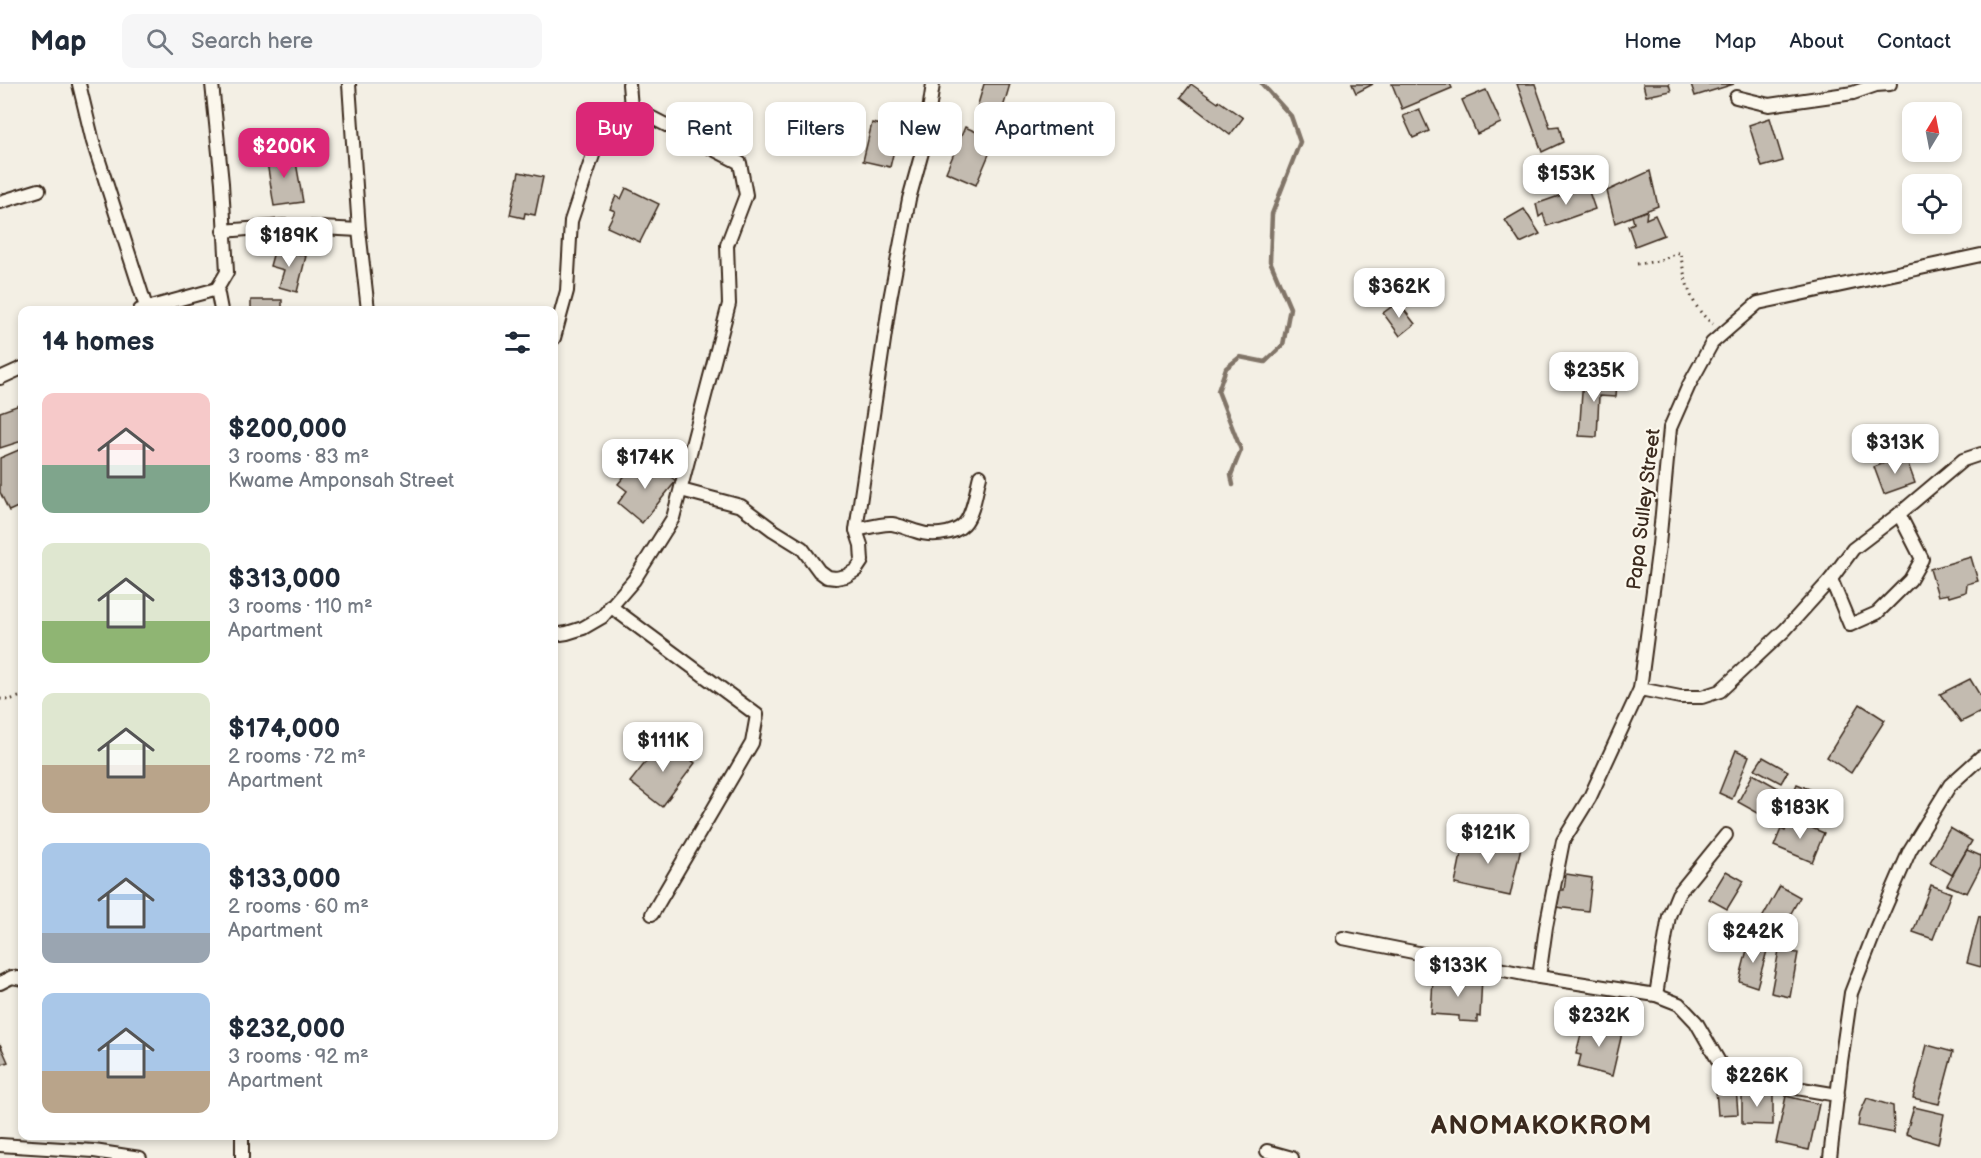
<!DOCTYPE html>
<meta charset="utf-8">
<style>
:root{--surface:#fff;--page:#f6f6f7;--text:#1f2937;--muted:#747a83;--line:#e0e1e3;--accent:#db2777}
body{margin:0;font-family:"Balsamiq Sans",sans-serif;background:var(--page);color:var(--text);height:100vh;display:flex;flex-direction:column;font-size:22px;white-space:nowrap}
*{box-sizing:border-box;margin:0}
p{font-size:20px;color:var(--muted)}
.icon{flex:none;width:33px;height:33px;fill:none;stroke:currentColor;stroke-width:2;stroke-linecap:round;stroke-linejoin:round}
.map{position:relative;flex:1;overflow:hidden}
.details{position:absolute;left:18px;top:222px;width:540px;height:834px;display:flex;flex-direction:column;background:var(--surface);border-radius:12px;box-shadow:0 3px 9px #0003}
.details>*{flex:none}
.top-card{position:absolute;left:576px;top:18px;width:570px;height:54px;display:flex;gap:12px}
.needle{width:39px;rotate:10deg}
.controls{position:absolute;left:1902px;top:18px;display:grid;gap:12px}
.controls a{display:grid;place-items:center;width:60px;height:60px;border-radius:12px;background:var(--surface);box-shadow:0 3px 9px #0003;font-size:30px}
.price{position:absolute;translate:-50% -51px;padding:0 14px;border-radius:12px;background:#fff;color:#222;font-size:20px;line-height:39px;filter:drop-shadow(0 2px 3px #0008)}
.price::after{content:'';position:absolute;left:50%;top:36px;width:18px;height:14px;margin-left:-9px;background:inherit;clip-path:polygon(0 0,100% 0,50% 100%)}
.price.active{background:var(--accent);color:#fff}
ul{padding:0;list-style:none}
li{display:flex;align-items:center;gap:18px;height:150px;padding:0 24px}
li span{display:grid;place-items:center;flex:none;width:168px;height:120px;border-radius:12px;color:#555}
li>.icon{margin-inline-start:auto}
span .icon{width:72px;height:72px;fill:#fffc;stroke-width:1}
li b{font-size:26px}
h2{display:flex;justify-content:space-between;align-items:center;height:72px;padding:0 24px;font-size:26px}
.chip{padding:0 21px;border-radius:12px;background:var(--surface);box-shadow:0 3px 9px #0003;font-size:21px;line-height:54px}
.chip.active{background:var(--accent);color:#fff}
header{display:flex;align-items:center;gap:36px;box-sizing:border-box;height:84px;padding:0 30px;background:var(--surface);border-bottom:2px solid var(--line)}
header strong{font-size:28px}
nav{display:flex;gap:33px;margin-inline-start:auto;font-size:21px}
.search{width:420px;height:54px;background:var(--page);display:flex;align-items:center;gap:15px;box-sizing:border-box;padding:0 21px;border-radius:12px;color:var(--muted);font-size:22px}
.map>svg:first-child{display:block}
</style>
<header>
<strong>Map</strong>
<div class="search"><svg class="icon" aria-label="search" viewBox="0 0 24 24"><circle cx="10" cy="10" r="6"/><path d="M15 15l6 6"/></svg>Search here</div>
<nav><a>Home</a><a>Map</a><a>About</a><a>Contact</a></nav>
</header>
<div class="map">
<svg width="1981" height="1074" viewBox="0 0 1981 1074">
<rect width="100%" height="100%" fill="#f3efe4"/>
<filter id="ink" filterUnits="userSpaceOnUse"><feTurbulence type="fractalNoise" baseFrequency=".0167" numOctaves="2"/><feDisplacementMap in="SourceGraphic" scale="12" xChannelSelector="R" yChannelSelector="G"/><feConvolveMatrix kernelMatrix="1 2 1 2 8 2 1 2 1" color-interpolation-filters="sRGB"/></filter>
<g filter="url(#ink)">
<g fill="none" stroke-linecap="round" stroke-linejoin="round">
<polyline stroke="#817468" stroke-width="4.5" points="1233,401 1231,391 1241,366 1218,307 1226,284 1240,273 1265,278 1283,261 1290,224 1270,177 1272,130 1300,58 1291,32 1262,0"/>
</g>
<g fill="#c3bbb0" stroke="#3b2a1e" stroke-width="1.5">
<polygon points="984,0 1010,0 1000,34 976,27"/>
<polygon points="1191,0 1218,19 1219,17 1243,34 1230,51 1181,13"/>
<polygon points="1352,0 1373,0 1356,9"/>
<polygon points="1392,0 1450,0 1452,4 1402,25"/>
<polygon points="1517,0 1535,0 1550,43 1559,42 1563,58 1542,68"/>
<polygon points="1643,0 1669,0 1671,7 1646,12"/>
<polygon points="1691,0 1734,0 1695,12"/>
<polygon points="1486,6 1501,39 1477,50 1462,16"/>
<polygon points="1419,25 1429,47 1413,54 1403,32"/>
<polygon points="1770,34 1783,77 1762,83 1749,41"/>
<polygon points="872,39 899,45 890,83 863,77"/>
<polygon points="965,43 995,56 976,101 946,88"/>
<polygon points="294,67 303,118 274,122 266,72"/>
<polygon points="1650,87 1658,122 1615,139 1607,107"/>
<polygon points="519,88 543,93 535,131 525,129 524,134 510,131"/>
<polygon points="1587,102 1595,125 1547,142 1543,130 1539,133 1536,120"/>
<polygon points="626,104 659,120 640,158 607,143 615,127 610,125 616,112 621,115"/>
<polygon points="1524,125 1540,150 1520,159 1505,136"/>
<polygon points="1647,127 1646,135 1655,131 1664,151 1635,162 1628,142 1634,139 1632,132"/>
<polygon points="275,164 306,172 297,208 279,203 284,186 270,182"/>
<rect x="251" y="216" width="31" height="10"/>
<polygon points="1398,218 1415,240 1400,252 1383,229"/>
<polygon points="1583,294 1617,296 1616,313 1599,312 1597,353 1579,352"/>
<polygon points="22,320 22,357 0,364 0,328"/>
<polygon points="21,365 22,369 22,421 9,427 0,408 0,374"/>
<polygon points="1905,371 1915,399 1884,410 1874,383"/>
<polygon points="651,377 676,397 642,439 618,419 627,407 618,400 632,383 641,390"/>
<polygon points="1971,473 1978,497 1967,500 1966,508 1949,513 1948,510 1938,512 1930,485"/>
<polygon points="1970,595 1981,613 1981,628 1961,638 1940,610"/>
<polygon points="1860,620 1885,636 1851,689 1827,673"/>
<polygon points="664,655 695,679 662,723 630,698"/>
<polygon points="1736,666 1749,672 1732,715 1719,709"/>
<polygon points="1763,673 1788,687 1781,699 1755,685"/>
<polygon points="1753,690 1780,705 1765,733 1738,718"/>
<polygon points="1797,700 1831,714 1825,730 1790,716"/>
<polygon points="1790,735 1824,749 1812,778 1774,762 1781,745 1785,747"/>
<polygon points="1950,744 1972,757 1952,791 1930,778"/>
<polygon points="1465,751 1521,763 1510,812 1455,800"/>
<polygon points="1967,766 1981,772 1981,782 1967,809 1947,801"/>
<polygon points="1726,787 1744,797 1727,825 1709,815"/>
<polygon points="1566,790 1592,794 1588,827 1556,823 1559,806 1564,806"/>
<polygon points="1931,801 1951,809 1933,855 1913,848"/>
<polygon points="1780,802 1800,813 1777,854 1757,843"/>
<polygon points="1979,832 1981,833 1981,883 1967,879"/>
<polygon points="1749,858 1768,863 1757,903 1739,897"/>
<polygon points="1779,866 1798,869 1790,913 1771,909"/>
<polygon points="1460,892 1482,893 1480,933 1477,932 1477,938 1459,937 1459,932 1431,930 1433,895 1459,897"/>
<polygon points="1590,937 1623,945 1612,992 1578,983 1581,971 1576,970 1580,954 1584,942 1589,943"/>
<polygon points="0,960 8,978 0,981"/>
<polygon points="1927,961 1953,968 1939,1020 1913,1014"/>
<polygon points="1736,1004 1738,1030 1718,1031 1716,1006"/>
<polygon points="1742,1008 1773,1009 1773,1041 1742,1040"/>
<polygon points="1786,1012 1819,1020 1809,1066 1776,1059"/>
<polygon points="1867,1014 1893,1022 1894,1049 1858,1042 1860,1029"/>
<polygon points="1914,1023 1944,1030 1938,1060 1906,1050"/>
</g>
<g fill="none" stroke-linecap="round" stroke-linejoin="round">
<defs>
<g id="minor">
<polyline points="79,0 93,58 146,223"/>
<polyline points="212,0 222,99 227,188 217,205 221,226"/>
<polyline points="349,0 359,146 368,226"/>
<polyline points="629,0 631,23"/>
<polyline points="1736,13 1769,21 1853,9 1876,1 1890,0"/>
<polyline points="0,118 39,106"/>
<polyline points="223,147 283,142 359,146"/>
<polyline points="140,226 217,205"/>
<polyline points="554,254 567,207 571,137 599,53 631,23"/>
<polyline points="0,294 22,284"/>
<path d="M681 406 741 422 773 446 802 464 819 487 827 493 836 494 846 492 856 486 862 477 861 461 856 446C867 444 881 439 892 440 900 441 907 445 915 447 928 452 953 452 964 440 974 429 976 406 980 392"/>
<polyline points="856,446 890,215 909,115 924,61 933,0"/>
<polyline points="1831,495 1850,541 1877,529 1910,496 1922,475 1899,430"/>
<polyline points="610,522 757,631 752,659 652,830"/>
<polyline points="554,551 567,549 583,544 602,533 634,496 673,434 729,220 727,161 746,111 740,79 631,23"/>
<polyline points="1640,605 1680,613 1702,613 1720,607 1785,546 1831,495 1853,465 1899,430 1963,376 1981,370"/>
<polyline points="1343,854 1539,893 1656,911 1679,920 1696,938 1722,983 1737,994 1838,1011"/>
<polyline points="1539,893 1546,843 1563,757 1590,713 1640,605 1659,461 1670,344 1689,301 1712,259 1758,219 1981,171"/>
<polyline points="0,899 12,893 22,895"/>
<polyline points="1656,911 1669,832 1678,810 1726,751"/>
<polyline points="242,1052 242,1074"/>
<polyline points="0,1061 94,1067 140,1074"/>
<polyline points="1267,1067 1292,1074"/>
<polyline points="1830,1074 1841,978 1851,909 1877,842 1910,766 1950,701 1981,673"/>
</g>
</defs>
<use href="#minor" stroke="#3b2a1e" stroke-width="16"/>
<g stroke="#3b2a1e" stroke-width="3" stroke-dasharray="1.5 4.5" stroke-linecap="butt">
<path d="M1637 180 1659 177 1680 168C1685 195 1689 222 1713 240"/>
<polyline points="0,615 9,616 22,612"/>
</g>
<use href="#minor" stroke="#fbf7ec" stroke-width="12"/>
</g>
</g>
<g text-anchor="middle" stroke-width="4.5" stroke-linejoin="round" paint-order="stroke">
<g font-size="20" fill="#3b2a1e" stroke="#fbf7ec">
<text transform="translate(1643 425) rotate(-83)" y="7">Papa Sulley Street</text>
</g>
<g font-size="26" font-weight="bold" letter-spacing="1.5" fill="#3b2a1e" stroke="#fbf7ec">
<text x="1542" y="1050">ANOMAKOKROM</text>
</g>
</g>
</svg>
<div class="controls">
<a><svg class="needle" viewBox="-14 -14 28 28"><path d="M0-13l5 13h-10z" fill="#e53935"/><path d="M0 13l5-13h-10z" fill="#747a83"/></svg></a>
<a><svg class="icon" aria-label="locate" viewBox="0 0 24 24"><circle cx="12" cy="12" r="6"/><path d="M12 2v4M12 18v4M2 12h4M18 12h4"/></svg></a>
</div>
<b class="price active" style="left:284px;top:95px">$200K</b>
<b class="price" style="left:1566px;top:122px">$153K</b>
<b class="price" style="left:289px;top:184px">$189K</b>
<b class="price" style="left:1399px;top:235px">$362K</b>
<b class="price" style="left:1594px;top:319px">$235K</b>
<b class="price" style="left:1895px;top:391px">$313K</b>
<b class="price" style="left:645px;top:406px">$174K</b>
<b class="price" style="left:663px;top:689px">$111K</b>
<b class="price" style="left:1800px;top:756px">$183K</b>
<b class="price" style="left:1488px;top:781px">$121K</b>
<b class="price" style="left:1753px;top:880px">$242K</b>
<b class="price" style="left:1458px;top:914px">$133K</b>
<b class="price" style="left:1599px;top:964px">$232K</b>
<b class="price" style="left:1757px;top:1024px">$226K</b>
<div class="top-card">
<a class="chip active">Buy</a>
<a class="chip">Rent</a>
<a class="chip">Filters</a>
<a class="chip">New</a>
<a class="chip">Apartment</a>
</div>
<section class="details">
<h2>14 homes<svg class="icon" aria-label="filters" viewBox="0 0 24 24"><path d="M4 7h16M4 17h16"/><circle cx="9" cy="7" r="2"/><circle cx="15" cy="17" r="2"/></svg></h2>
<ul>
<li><span style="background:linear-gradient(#f6c9c9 60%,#7fa58c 0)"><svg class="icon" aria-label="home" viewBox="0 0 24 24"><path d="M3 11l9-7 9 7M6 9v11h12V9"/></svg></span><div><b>$200,000</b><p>3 rooms · 83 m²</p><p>Kwame Amponsah Street</p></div></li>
<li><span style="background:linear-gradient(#dfe7d0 65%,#8fb573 0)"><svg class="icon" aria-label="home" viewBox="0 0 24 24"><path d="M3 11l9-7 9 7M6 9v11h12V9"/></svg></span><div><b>$313,000</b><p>3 rooms · 110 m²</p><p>Apartment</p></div></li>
<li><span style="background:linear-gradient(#dfe7d0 60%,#b9a48a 0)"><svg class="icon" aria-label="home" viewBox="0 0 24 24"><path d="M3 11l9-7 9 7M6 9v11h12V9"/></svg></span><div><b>$174,000</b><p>2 rooms · 72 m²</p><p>Apartment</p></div></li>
<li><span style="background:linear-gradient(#a9c7e8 75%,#9aa5b1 0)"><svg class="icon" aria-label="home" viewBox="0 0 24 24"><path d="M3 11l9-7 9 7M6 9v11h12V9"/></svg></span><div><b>$133,000</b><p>2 rooms · 60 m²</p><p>Apartment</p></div></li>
<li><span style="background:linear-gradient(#a9c7e8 65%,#b9a48a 0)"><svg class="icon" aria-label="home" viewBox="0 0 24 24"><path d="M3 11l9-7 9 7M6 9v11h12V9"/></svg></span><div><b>$232,000</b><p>3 rooms · 92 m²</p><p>Apartment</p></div></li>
</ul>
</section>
</div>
